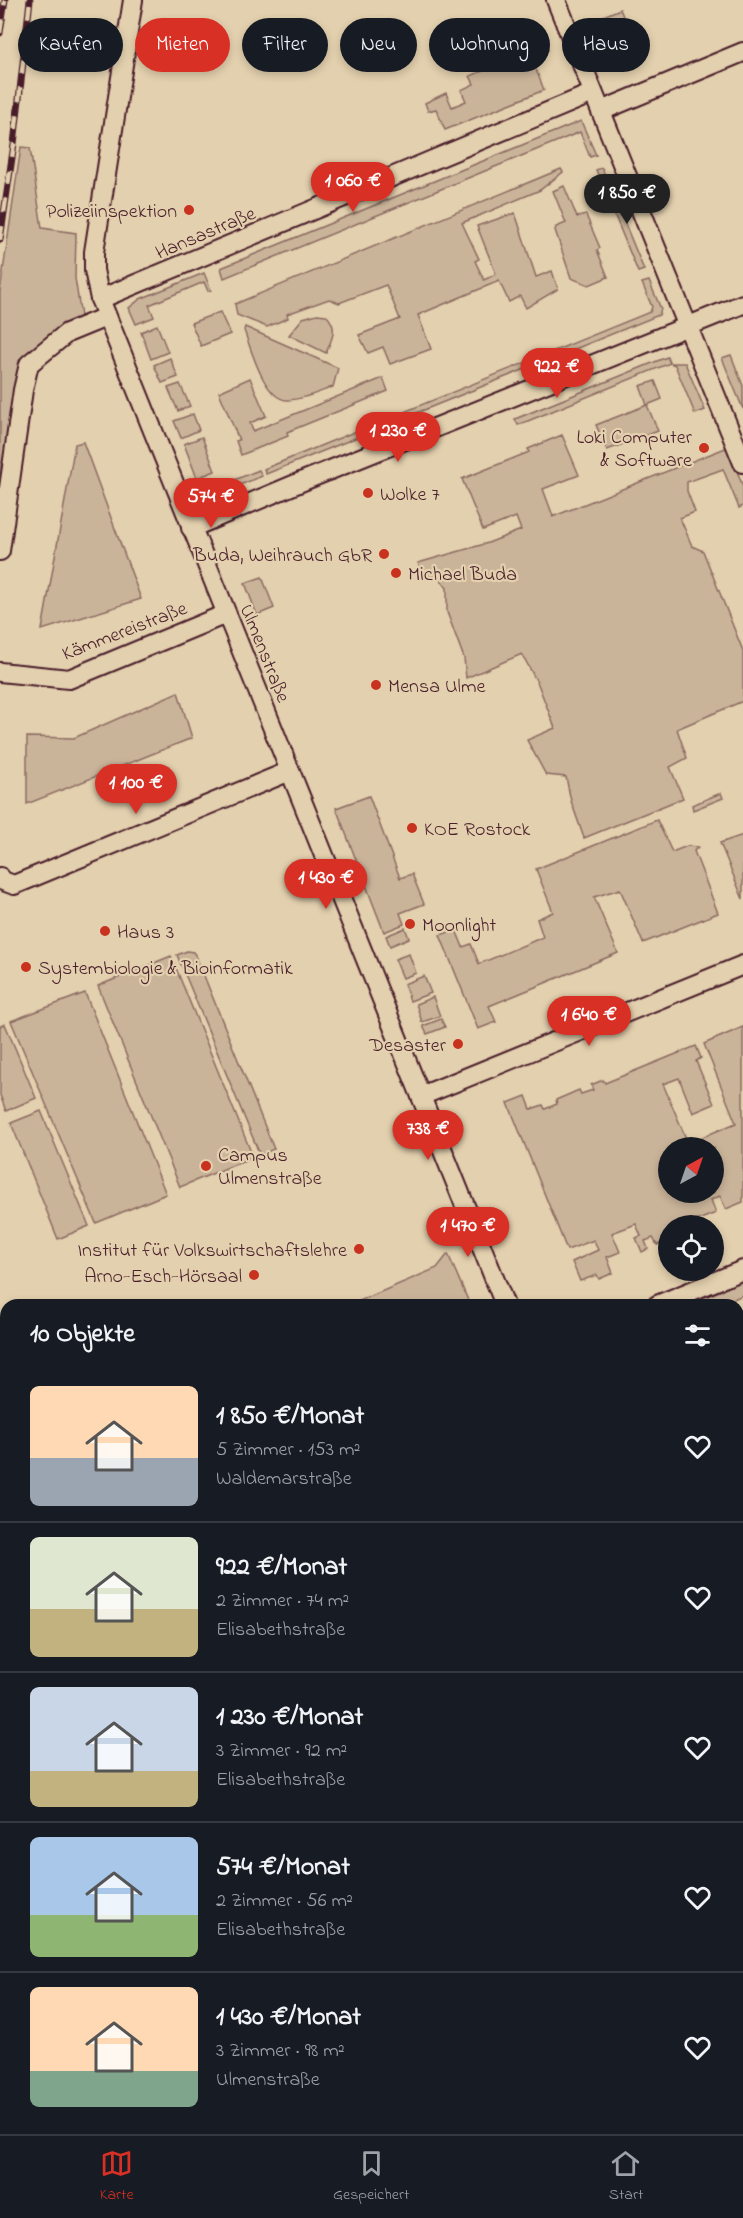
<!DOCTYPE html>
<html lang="de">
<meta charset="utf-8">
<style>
:root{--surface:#171b24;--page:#242831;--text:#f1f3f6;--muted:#9ea1a6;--line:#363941;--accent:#d93025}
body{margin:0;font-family:"Indie Flower",sans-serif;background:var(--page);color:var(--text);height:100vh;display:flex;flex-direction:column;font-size:22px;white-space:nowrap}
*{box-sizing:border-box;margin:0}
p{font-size:20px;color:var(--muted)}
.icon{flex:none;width:33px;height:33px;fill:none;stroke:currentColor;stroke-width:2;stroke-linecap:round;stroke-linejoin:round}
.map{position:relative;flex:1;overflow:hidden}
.panel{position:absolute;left:0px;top:1299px;width:744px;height:836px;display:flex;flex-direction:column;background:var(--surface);border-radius:18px 18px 0 0;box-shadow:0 3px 9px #0003}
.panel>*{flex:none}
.hud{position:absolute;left:18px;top:18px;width:708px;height:54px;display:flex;gap:12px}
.needle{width:39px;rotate:40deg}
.fabs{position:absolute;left:658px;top:1137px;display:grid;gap:12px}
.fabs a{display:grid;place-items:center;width:66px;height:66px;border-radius:50%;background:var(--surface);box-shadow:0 3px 9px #0003;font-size:30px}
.price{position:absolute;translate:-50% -51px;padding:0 14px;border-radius:21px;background:var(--accent);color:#fff;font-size:20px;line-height:39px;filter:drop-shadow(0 2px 3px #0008)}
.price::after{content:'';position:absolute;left:50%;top:36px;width:18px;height:14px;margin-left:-9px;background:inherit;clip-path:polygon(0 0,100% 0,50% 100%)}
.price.current{background:#222;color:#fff}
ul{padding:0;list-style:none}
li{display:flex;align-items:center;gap:18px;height:150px;padding:0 30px}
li+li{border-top:2px solid var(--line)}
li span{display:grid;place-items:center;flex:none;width:168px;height:120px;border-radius:9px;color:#555}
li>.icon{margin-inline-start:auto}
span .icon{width:72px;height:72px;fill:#fffc;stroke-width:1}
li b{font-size:26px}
h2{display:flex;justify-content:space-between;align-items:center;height:72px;padding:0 30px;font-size:26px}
.tag{padding:0 21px;border-radius:27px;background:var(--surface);box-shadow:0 3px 9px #0003;font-size:21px;line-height:54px}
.tag.current{background:var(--accent);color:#fff}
.tabs{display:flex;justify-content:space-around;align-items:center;height:84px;border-top:2px solid var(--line);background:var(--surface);font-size:16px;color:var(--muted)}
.tabs a{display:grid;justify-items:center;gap:3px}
.tabs .current{color:var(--accent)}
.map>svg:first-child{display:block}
</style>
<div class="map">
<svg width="743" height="2134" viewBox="0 0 743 2134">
<rect width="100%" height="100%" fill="#e3d0ae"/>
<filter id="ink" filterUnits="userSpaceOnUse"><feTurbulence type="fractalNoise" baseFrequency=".0167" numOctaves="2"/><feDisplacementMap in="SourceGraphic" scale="12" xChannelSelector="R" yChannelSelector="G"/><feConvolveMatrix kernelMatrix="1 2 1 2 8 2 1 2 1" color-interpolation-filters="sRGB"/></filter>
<g filter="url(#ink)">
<g fill="#cab499" stroke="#8a6a62" stroke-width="1.5" fill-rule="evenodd">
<polygon points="620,9 641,58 615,69 594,20"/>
<polygon points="546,46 548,50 531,57 544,90 445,130 436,109 428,111 425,103 446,93 452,107 466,101 461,90 474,84 470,76"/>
<polygon points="581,121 596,155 590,157 580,132 224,278 221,268"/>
<polygon points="21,147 30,148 42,228 76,233 75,278 82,323 22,365 0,510 0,292"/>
<polygon points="602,168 644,270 638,272 596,170"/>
<polygon points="561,169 563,172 540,190 462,223 479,259 475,261 484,280 496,274 477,226 515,213 536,277 552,271 558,289 526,308 520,296 509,302 499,281 418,315 431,349 390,364 383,347 368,353 359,335 400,319 386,285 339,303 329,299 287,314 288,318 267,327 237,315 235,304"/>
<polygon points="564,186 577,217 586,215 600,248 597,250 608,277 589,285 571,278 555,230 556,227 566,223 553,191"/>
<polygon points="204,273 211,290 208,291 204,282 149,305 154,317 136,324 129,308 140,299"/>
<polygon points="649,281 661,309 659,315 409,416 406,411 650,312 652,307 642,283"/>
<polygon points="220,312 230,334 201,346 191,323"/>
<path d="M317 314 326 315C339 328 332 338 326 353L289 335 303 318Z"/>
<polygon points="157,325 168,352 151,359 141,332"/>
<path d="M245 327 338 368 333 387C319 392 302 400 287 400 264 399 251 349 244 330Z"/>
<polygon points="731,355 743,386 743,409 722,358"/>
<polygon points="667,357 670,363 685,363 705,410 695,414 675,365 670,363 518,425 515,419"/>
<polygon points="170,358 178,377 162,383 154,365"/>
<polygon points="250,378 266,416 250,423 253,431 383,378 388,391 287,432 288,436 241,455 236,441 239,440 219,392"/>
<polygon points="655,381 662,399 647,405 658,431 607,450 596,425 647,405 640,386"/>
<polygon points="180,384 190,406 178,411 168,388"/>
<polygon points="193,414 199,430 181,438 174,421"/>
<polygon points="398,414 400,420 266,474 264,469"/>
<polygon points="562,435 579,475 543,489 553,516 552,517 728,447 743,487 743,506 739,508 723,469 687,482 687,491 695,512 680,518 692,546 703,551 743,651 743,701 677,729 687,758 670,767 683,798 584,838 571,801 566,777 546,775 527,740 555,728 538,684 522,654 466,678 464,658 447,612 447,588 438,576 425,577 418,563 488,543 521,530 516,517 483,530 462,479 529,452 528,449"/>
<polygon points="202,437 215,471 197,478 184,444"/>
<polygon points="83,442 141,599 42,630 75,444"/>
<polygon points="259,470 262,476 208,498 204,495 200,484 219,479 227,483"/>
<polygon points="262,577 274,608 257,615 245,583"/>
<polygon points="178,692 192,738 27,804 27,737 74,738"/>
<polygon points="721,793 723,798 693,810 692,805"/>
<polygon points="369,796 400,878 412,874 424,904 400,913 404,924 384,932 336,808"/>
<polygon points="657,820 672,852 687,846 698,847 694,851 718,913 643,943 620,889 594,897 618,953 489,1006 496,1022 478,1029 440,935 456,930 463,947 471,944 479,964 543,937 537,919 553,912 536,869"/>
<polygon points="743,835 743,899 720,843"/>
<polygon points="405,928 409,938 390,946 386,936"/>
<polygon points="187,951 193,952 196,956 274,1149 260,1155 177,955"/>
<polygon points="409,954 416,973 403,978 395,959"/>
<polygon points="171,956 253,1157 180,1187 98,986"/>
<polygon points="424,976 431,993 410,1001 404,984"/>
<polygon points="85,993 166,1194 96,1223 11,1021"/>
<polygon points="433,997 440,1016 422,1022 416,1004"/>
<polygon points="441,1019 445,1027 427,1034 423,1026"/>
<polygon points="5,1024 36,1098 6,1111 0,1095 0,1026"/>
<path d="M743 1027V1202L726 1209 720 1196 711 1200 716 1213 685 1225 669 1226V1241L657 1245 653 1238 645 1241 648 1249 642 1252 636 1238 641 1236 636 1224 612 1233 620 1252 607 1257 613 1273 599 1279 597 1275 580 1281 572 1262 598 1250 594 1240 567 1250 508 1103 526 1096 531 1109 543 1105 545 1109 557 1104 556 1100 579 1090 581 1094 593 1090 591 1085 603 1080 605 1083 696 1046 701 1058 696 1061 714 1104 693 1113 679 1078 663 1084 688 1143 736 1123 704 1044ZM669 1148H714V1192H669Z"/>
<polygon points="41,1111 89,1226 58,1239 11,1123"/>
<polygon points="448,1254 470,1305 350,1305 437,1268"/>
<polygon points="743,1281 743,1295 719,1305 686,1305"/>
<polygon points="743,1335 743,1436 738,1424 738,1337"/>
<polygon points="743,1455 743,1537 738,1539 738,1457"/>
<polygon points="0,1615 6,1615 6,1722 0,1719"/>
<polygon points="743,1622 743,1687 738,1674 738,1624"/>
<polygon points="0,1882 6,1885 6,2035 0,2034"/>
<polygon points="738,1959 743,1971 743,2011 738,1999"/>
</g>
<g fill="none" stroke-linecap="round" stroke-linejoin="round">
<defs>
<g id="minor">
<polyline points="133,0 94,252 94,270 100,299 505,1305"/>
<polyline points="556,0 743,463"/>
<polyline points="601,111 743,52"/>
<polyline points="100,299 593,93"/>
<polyline points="191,528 303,481 743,304"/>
<polyline points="0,551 23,390 29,364 67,333 106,317"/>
<polyline points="0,672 69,679 226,614"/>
<polyline points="0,877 3,881 14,885 290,771"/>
<polyline points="421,1096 743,965"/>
<polyline points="657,1305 743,1270"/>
<polyline points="0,1567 6,1565"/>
<polyline points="738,1780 743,1778"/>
<polyline points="738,1873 743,1885"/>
<polyline points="71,2134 72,2128"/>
<polyline points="388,2134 391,2128"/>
</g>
<g id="major">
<polyline points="0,1774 6,1777"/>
<polyline points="585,2128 594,2134"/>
</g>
</defs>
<use href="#minor" stroke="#4a1f2b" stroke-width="22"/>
<use href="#major" stroke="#4a1f2b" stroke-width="27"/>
<use href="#minor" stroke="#e3d0ae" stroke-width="18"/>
<use href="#major" stroke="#e3d0ae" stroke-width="22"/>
<g stroke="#4a1f2b" stroke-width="1.5">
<polyline points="0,1750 6,1754"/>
<polyline points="627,2128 636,2134"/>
<polyline points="645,2128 654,2134"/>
</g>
<defs>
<g id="rail">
<polyline points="0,33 5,0"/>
<polyline points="0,240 14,144 30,0"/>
</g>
</defs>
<use href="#rail" stroke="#4a1f2b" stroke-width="7"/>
<use href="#rail" stroke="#e3d0ae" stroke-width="4.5" stroke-dasharray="14" stroke-linecap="butt"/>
</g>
</g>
<g fill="#c8321e" stroke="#e3d0ae" stroke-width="2">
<circle cx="189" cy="210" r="6"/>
<circle cx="704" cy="448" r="6"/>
<circle cx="368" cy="493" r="6"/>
<circle cx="384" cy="554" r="6"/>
<circle cx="396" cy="573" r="6"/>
<circle cx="376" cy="685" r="6"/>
<circle cx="412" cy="828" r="6"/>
<circle cx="410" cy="924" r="6"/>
<circle cx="105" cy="931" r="6"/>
<circle cx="26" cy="967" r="6"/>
<circle cx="458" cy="1044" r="6"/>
<circle cx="206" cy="1166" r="6"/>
<circle cx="359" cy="1249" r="6"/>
<circle cx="254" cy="1275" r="6"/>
</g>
<g text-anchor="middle" stroke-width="4.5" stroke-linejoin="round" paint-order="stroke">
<g font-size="20" fill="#4a1f2b" stroke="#e3d0ae" text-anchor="start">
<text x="177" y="217" text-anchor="end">Polizeiinspektion</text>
<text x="692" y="443" text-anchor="end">Loki Computer<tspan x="692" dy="23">&amp; Software</tspan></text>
<text x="380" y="500">Wolke 7</text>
<text x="372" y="561" text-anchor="end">Buda, Weihrauch GbR</text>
<text x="408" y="580">Michael Buda</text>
<text x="388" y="692">Mensa Ulme</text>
<text x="424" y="835">KOE Rostock</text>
<text x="422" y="931">Moonlight</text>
<text x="117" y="938">Haus 3</text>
<text x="38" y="974">Systembiologie &amp; Bioinformatik</text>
<text x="446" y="1051" text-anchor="end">Desaster</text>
<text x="218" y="1161">Campus<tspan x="218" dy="23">Ulmenstraße</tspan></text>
<text x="347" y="1256" text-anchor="end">Institut für Volkswirtschaftslehre</text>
<text x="242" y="1282" text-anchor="end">Arno-Esch-Hörsaal</text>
</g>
<g font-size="20" fill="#4a1f2b" stroke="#e3d0ae">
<text transform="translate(205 232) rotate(-23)" y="7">Hansastraße</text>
<text transform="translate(124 630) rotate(-21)" y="7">Kämmereistraße</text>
<text transform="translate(266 653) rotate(68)" y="7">Ulmenstraße</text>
</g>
</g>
</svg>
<div class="fabs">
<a><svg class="needle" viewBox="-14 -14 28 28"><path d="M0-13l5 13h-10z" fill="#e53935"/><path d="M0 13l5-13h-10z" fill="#9ea1a6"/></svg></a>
<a><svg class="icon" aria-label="locate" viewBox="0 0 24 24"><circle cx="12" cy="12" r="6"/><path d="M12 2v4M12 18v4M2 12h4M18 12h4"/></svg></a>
</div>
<b class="price" style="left:353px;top:213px">1 060 €</b>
<b class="price current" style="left:627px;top:225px">1 850 €</b>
<b class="price" style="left:557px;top:399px">922 €</b>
<b class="price" style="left:398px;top:463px">1 230 €</b>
<b class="price" style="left:211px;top:529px">574 €</b>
<b class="price" style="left:136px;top:815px">1 100 €</b>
<b class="price" style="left:326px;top:910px">1 430 €</b>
<b class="price" style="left:589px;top:1047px">1 640 €</b>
<b class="price" style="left:428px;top:1161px">738 €</b>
<b class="price" style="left:468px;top:1258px">1 470 €</b>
<div class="hud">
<a class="tag">Kaufen</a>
<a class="tag current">Mieten</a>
<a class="tag">Filter</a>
<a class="tag">Neu</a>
<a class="tag">Wohnung</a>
<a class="tag">Haus</a>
</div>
<section class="panel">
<h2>10 Objekte<svg class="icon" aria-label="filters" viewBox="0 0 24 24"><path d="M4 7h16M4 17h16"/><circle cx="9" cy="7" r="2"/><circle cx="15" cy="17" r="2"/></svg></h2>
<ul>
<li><span style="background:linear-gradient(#ffd9b3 60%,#9aa5b1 0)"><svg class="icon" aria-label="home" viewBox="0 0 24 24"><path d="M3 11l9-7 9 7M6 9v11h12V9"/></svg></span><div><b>1 850 €/Monat</b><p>5 Zimmer · 153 m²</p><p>Waldemarstraße</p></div><svg class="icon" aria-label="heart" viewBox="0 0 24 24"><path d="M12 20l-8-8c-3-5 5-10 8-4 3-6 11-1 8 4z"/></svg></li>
<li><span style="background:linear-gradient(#dfe7d0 60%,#c2b280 0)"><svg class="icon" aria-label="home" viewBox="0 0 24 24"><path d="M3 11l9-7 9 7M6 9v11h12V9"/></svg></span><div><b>922 €/Monat</b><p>2 Zimmer · 74 m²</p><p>Elisabethstraße</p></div><svg class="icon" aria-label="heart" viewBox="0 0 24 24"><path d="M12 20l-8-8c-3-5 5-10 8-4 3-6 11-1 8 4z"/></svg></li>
<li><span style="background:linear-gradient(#c9d6e8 70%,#c2b280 0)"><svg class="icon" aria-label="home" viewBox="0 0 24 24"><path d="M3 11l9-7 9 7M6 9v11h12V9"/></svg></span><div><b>1 230 €/Monat</b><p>3 Zimmer · 92 m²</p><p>Elisabethstraße</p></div><svg class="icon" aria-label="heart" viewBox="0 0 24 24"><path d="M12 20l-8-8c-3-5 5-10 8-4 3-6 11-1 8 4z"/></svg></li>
<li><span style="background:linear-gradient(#a9c7e8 65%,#8fb573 0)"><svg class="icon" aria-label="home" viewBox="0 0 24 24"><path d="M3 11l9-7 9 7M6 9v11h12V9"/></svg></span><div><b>574 €/Monat</b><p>2 Zimmer · 56 m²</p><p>Elisabethstraße</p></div><svg class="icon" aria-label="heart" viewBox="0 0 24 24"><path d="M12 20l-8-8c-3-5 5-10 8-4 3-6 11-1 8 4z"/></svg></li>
<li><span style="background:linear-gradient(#ffd9b3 70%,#7fa58c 0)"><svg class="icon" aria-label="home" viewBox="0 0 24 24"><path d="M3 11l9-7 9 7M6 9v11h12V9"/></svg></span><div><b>1 430 €/Monat</b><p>3 Zimmer · 98 m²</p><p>Ulmenstraße</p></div><svg class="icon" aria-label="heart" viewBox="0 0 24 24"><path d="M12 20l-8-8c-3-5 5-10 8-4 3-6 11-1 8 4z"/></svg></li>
</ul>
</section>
</div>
<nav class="tabs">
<a class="current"><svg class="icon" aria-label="map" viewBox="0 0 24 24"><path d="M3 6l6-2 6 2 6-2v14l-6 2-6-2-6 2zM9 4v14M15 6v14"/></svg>Karte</a>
<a><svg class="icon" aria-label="saved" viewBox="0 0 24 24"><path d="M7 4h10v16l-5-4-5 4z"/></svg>Gespeichert</a>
<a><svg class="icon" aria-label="home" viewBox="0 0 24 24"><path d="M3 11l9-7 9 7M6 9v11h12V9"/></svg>Start</a>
</nav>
